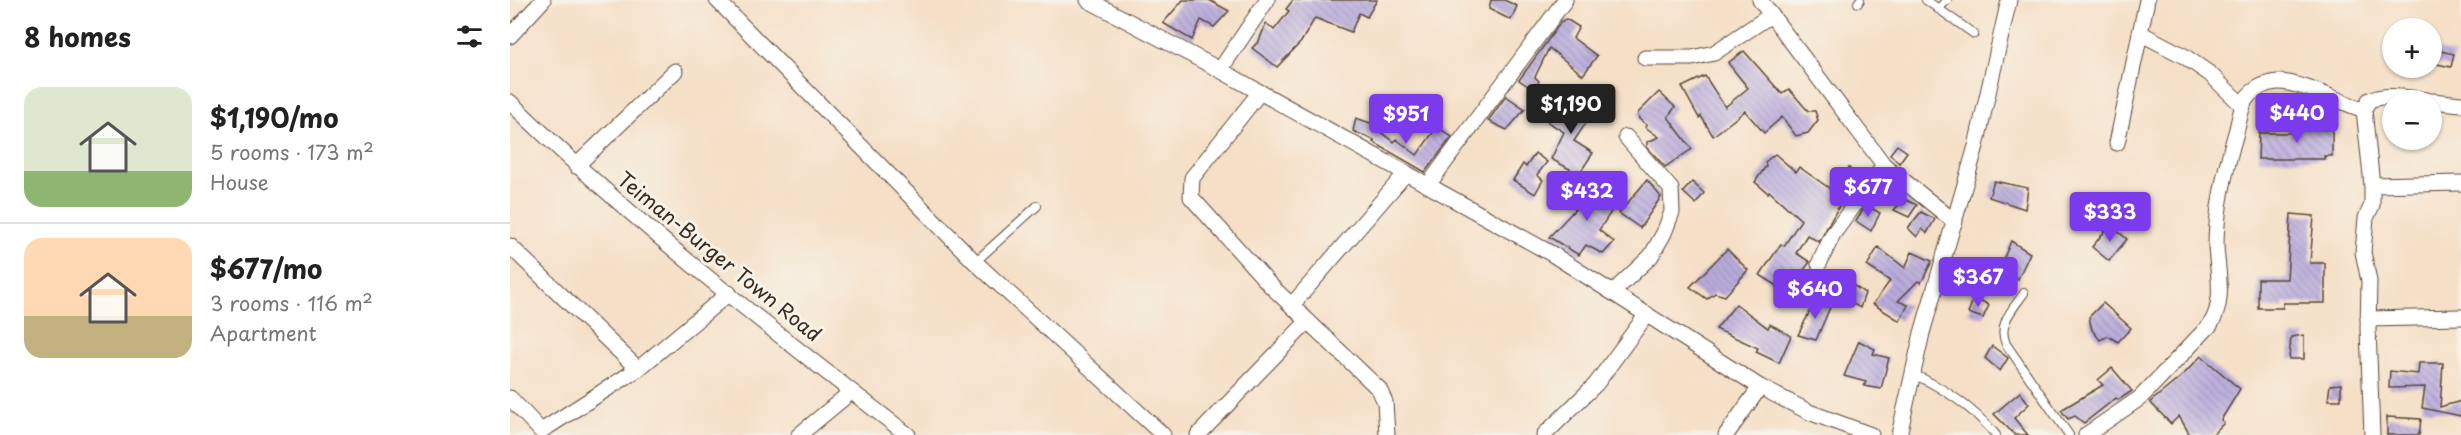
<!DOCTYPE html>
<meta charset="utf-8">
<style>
:root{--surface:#fff;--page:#f2f2f2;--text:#222;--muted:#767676;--line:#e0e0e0;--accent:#7c3aed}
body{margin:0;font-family:"Playpen Sans",sans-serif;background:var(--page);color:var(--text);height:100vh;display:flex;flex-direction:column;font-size:22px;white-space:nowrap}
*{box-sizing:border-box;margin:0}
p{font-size:20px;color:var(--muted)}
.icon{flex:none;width:33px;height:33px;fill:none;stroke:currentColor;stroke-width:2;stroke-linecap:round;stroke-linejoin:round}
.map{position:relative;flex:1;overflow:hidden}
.drawer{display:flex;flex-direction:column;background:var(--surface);width:510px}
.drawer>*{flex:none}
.tools{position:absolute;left:1872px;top:18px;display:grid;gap:12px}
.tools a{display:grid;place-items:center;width:60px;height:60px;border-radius:50%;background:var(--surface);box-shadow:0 2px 4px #0004;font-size:30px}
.price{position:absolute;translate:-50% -51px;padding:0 14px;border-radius:6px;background:var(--accent);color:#fff;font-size:20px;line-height:39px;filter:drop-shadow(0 2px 3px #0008)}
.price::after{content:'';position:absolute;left:50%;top:36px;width:18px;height:14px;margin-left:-9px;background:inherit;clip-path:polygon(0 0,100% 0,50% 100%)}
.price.active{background:#222;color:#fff}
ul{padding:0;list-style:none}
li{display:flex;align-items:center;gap:18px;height:150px;padding:0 24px}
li+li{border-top:2px solid var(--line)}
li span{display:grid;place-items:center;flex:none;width:168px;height:120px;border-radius:18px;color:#555}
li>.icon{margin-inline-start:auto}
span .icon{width:72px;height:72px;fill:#fffc;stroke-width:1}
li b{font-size:26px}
h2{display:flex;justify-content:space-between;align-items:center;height:72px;padding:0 24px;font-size:26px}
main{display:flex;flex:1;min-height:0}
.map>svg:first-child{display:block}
</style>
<main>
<section class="drawer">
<h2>8 homes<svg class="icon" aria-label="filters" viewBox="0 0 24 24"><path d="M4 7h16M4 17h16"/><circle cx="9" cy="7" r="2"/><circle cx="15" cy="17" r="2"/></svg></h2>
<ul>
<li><span style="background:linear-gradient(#dfe7d0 70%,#8fb573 0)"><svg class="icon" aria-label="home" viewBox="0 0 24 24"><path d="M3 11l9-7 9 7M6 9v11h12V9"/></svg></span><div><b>$1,190/mo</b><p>5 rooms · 173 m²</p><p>House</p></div></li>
<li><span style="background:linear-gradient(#ffd9b3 65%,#c2b280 0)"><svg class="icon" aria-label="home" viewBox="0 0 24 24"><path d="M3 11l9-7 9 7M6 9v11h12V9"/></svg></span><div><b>$677/mo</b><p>3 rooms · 116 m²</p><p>Apartment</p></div></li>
</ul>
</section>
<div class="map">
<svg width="1951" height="435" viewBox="0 0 1951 435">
<defs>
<pattern id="building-back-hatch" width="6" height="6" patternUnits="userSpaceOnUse" patternTransform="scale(1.5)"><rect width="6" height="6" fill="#baacdd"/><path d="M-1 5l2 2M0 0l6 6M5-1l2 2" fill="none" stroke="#988cb3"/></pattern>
</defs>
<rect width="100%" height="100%" fill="#f7f3e8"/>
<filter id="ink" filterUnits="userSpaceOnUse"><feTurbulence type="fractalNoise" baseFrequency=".0167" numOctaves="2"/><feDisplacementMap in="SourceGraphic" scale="12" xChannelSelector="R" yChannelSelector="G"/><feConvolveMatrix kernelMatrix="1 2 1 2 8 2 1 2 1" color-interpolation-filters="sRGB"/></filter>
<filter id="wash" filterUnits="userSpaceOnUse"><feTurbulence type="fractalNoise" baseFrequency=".008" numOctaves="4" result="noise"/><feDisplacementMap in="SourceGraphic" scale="24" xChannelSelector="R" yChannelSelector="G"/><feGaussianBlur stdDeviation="1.35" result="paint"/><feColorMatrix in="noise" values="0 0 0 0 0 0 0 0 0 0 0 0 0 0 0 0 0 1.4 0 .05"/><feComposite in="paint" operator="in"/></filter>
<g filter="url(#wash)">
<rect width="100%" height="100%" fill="#f5dfc6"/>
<g id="blocks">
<g fill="url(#building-back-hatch)">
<polygon points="673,0 699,0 719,11 704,27 691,20 682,40 653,23"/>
<polygon points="783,0 867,0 857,17 849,13 841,32 805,18 791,42 767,67 742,48 749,41 756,23 764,30 779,11 776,9"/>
<polygon points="981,0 994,0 1007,6 1001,20 979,9"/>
<polygon points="1056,19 1069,27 1063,38 1087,56 1073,75 1039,48 1025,77 1029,81 1024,90 1009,80 1051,22"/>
<polygon points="1922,49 1944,54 1941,67 1922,63"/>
<polygon points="1234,51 1272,94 1279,89 1298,111 1305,111 1308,120 1298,133 1286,136 1272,117 1254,133 1235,111 1203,136 1191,116 1189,118 1172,87 1195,76 1215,107 1238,88 1218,63"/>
<polygon points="1149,92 1165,107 1158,117 1182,149 1155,167 1137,147 1137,142 1149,137 1135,127 1137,125 1129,119 1128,113"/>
<polygon points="1062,94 1070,98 1068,103 1082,114 1064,141 1083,153 1069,174 1041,159 1054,132 1038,122"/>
<polygon points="996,96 1015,109 997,130 978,121"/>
<polygon points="846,118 863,124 862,126 884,142 886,139 907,155 927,127 942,137 915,172 863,142 864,140 843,131"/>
<polygon points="1783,126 1822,126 1822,156 1814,156 1815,159 1748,159 1749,133 1783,133"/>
<polygon points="1387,145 1397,152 1389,163 1380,154"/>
<polygon points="1025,153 1037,162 1027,175 1033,180 1025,194 1003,180 1013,164 1016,167"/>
<polygon points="1265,154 1286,172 1289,167 1322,190 1339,168 1351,180 1341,193 1338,190 1309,242 1297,235 1286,253 1300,262 1277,292 1250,275 1271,244 1274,246 1291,220 1259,191 1258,193 1245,182 1256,166 1255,162"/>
<polygon points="1078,180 1107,203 1089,230 1104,242 1093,254 1076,245 1069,255 1039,237 1069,205 1064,201"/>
<polygon points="1137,180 1151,197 1130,228 1109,213"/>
<polygon points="1484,181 1518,188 1515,209 1479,197"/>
<polygon points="1182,182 1194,193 1186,204 1173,192"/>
<polygon points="1394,199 1407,205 1399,217 1384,210"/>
<polygon points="1356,205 1370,213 1361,231 1346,221"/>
<polygon points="1411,212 1425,219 1417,233 1412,229 1407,237 1398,228"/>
<polygon points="1781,214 1804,216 1800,263 1815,263 1815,303 1773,303 1773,308 1748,308 1748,279 1777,279"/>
<polygon points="1600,225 1617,239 1599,261 1582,247"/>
<polygon points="1501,241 1520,253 1508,279 1490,267"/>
<polygon points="1368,247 1395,268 1402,252 1422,261 1411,283 1408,281 1388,301 1398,305 1390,321 1363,304 1380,281 1357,266"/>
<polygon points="1217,249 1238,270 1215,296 1205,293 1197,299 1180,287"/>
<polygon points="1338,282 1355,293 1350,308 1330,296"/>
<polygon points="1464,297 1479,305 1473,318 1458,313"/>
<polygon points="1306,299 1321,305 1306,340 1288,335"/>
<polygon points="1593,303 1621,328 1608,342 1598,336 1590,340 1582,330 1579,317"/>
<polygon points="1226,304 1258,328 1260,324 1281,336 1269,363 1246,352 1248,348 1206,329"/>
<polygon points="1794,335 1794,359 1779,359 1781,337"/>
<polygon points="1349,341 1365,349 1363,354 1379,358 1371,389 1354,386 1356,382 1334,376"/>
<polygon points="1482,346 1498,358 1490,371 1475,358"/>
<polygon points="1691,356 1730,389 1711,420 1714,423 1702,435 1680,435 1669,416 1661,424 1640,402 1671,377"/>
<polygon points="1909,363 1933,363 1930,407 1951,401 1951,416 1912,408 1915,387 1879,388 1880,371 1908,374"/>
<polygon points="1602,368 1622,391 1608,400 1606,398 1574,423 1565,416 1558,419 1551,410 1593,385 1588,380"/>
<polygon points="1831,384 1831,400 1818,400 1820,385"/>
<polygon points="1510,392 1519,404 1504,418 1518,435 1505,435 1484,414"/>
<polygon points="1877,417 1911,419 1909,435 1877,435"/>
</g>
</g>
</g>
<g filter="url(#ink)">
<use href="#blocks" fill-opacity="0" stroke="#574537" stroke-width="1.5"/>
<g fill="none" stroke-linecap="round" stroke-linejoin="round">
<defs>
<g id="lane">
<polyline points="1416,0 1464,34"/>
<polyline points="1348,3 1350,0"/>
<polyline points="1428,9 1437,0"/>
<polyline points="465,262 527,206"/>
<path d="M1514 293C1503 309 1487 324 1496 344L1559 435"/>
<path d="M1403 374C1434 388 1464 409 1486 435"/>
</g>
<g id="street">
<polyline points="207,0 465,262 653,435"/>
<polyline points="578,0 710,70 1042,254 1250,387 1299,412 1361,435"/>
<polyline points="1250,0 1374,165 1445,222"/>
<polyline points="1630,33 1674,56 1700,74 1733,106"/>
<polyline points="0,36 33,0"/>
<polyline points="1135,58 1182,58 1204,53 1261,15"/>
<polyline points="710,70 757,0"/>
<polyline points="750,92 682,178 681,197 760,285 869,389 875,402 877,435"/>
<polyline points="1922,101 1951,104"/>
<path d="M0 102C124 223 261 330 398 435"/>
<polyline points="1607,143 1637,0"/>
<polyline points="66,166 165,71"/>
<polyline points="918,185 1055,0"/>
<polyline points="1862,185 1951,183"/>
<polyline points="0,246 128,369"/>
<polyline points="1309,264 1323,234 1374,165"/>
<polyline points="1103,292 1141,256 1154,233 1162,212 1161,189 1116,137"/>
<polyline points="782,305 896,173"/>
<polyline points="1858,319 1951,317"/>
<polyline points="0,398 31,431 39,426 128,369 219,293"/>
<polyline points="289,435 341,392"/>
<polyline points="688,435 798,321"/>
<polyline points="1034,435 1086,384 1137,314"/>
<polyline points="1216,435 1250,387"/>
<polyline points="1389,435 1412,333 1466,146 1499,0"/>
<path d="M1576 435 1630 398 1700 325C1716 301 1707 272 1706 245 1706 207 1716 166 1727 129 1729 120 1731 110 1734 102 1741 90 1754 83 1768 82 1788 81 1833 103 1854 110"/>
<path d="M1862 435 1858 329 1859 281 1853 252 1856 218 1862 205V185L1854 110 1859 100C1878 93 1897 98 1917 100"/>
</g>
</defs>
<use href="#lane" stroke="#574537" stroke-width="10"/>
<use href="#street" stroke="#574537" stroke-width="17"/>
<use href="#lane" stroke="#fff" stroke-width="8"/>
<use href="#street" stroke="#fff" stroke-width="15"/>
</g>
</g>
<g text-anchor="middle" stroke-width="6" stroke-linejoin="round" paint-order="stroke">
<g font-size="20" fill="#3b2a1e" stroke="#f7f3e8">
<text transform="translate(209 257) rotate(39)" y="7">Teiman-Burger Town Road</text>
</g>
</g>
</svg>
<div class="tools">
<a>+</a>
<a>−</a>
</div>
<b class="price active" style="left:1061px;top:135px">$1,190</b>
<b class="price" style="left:1787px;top:144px">$440</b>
<b class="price" style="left:896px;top:145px">$951</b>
<b class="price" style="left:1358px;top:218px">$677</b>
<b class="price" style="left:1077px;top:222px">$432</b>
<b class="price" style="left:1600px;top:243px">$333</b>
<b class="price" style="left:1468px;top:308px">$367</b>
<b class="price" style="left:1305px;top:320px">$640</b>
</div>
</main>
